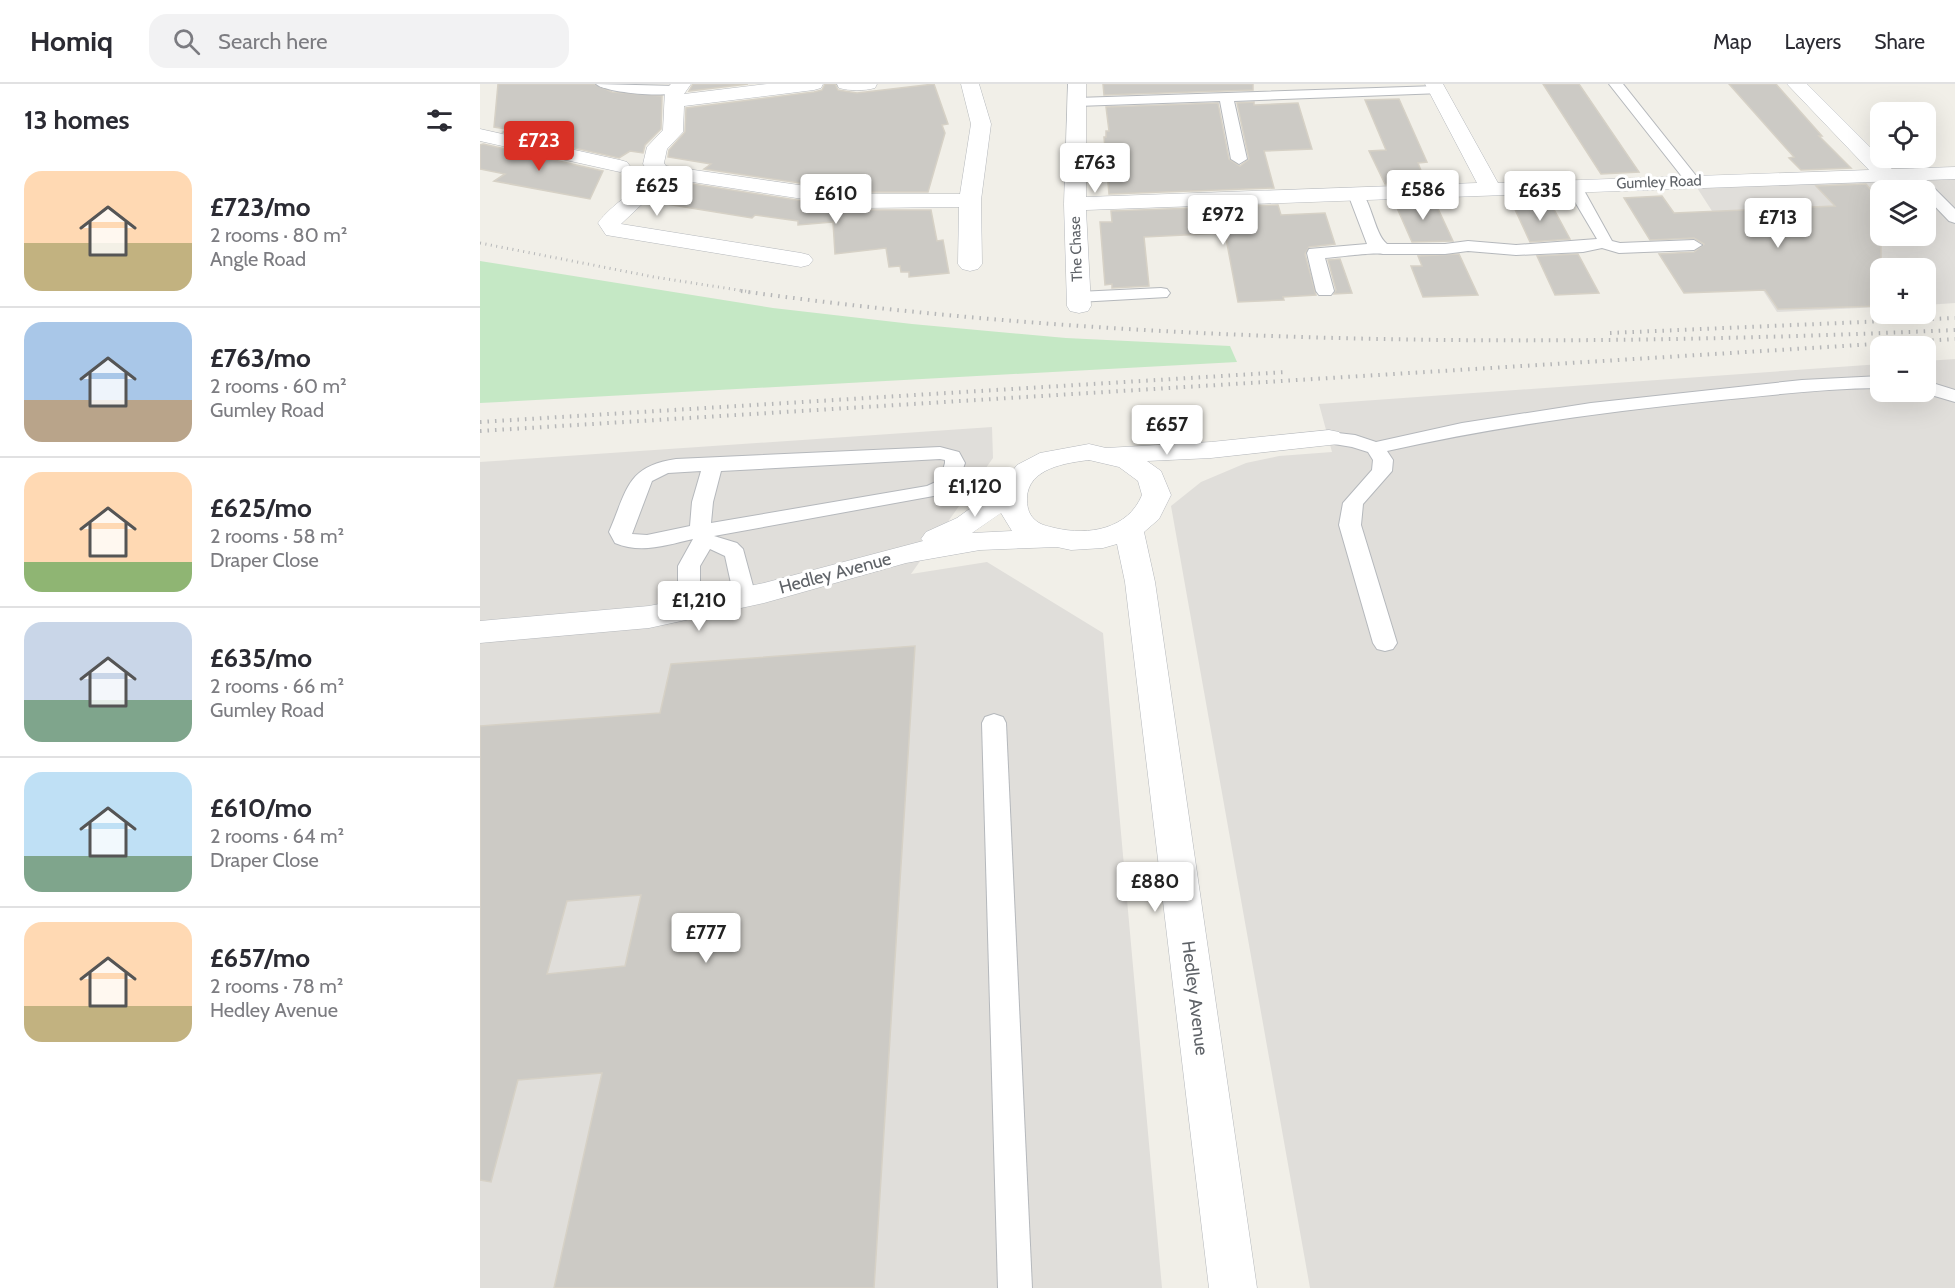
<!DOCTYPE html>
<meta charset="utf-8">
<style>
:root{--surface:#fff;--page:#f2f2f3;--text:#2b2b33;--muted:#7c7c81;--line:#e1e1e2;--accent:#d93025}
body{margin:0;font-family:Cabin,sans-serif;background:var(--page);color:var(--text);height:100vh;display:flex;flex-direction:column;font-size:22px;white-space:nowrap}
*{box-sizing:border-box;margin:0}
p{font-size:20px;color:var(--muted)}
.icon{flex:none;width:33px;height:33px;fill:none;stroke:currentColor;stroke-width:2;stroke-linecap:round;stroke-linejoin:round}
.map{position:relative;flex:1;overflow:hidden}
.details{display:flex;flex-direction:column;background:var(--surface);width:480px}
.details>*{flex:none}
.fabs{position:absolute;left:1390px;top:18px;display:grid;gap:12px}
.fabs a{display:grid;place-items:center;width:66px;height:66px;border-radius:12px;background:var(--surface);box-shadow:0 6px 24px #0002;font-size:30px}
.price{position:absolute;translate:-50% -51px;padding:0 14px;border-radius:6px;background:#fff;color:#222;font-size:20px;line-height:39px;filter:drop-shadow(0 2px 3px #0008)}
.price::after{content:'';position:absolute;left:50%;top:36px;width:18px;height:14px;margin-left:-9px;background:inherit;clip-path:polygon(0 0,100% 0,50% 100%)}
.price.current{background:var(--accent);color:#fff}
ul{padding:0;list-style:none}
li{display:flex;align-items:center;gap:18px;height:150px;padding:0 24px}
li+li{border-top:2px solid var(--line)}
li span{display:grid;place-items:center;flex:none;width:168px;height:120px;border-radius:18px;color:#555}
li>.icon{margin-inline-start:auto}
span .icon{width:72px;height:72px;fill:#fffc;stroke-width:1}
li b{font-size:26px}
h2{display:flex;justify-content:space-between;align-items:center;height:72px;padding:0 24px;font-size:26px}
header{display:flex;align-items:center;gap:36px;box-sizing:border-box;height:84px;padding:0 30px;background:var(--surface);border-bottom:2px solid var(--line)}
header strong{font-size:28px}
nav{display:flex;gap:33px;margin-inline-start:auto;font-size:21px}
.search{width:420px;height:54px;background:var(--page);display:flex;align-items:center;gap:15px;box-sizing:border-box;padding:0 21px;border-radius:18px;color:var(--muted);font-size:22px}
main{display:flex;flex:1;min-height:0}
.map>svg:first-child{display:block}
</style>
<header>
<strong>Homiq</strong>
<div class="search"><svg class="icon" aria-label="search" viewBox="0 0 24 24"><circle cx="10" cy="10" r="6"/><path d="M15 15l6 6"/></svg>Search here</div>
<nav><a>Map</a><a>Layers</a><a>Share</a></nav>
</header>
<main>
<section class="details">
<h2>13 homes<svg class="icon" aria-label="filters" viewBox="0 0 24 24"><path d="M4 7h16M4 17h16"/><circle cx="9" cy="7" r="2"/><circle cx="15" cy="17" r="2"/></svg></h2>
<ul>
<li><span style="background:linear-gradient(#ffd9b3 60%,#c2b280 0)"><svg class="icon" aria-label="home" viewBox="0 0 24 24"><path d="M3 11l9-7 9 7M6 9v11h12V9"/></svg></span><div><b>£723/mo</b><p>2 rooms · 80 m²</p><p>Angle Road</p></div></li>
<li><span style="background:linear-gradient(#a9c7e8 65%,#b9a48a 0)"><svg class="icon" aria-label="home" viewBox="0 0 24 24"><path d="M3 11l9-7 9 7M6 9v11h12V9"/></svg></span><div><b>£763/mo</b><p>2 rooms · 60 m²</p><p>Gumley Road</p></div></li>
<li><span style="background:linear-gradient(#ffd9b3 75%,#8fb573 0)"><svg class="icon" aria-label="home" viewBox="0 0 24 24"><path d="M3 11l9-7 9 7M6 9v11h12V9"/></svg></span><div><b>£625/mo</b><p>2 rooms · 58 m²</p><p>Draper Close</p></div></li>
<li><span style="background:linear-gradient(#c9d6e8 65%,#7fa58c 0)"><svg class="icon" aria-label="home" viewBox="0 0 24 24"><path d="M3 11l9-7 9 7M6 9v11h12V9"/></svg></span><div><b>£635/mo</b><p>2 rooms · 66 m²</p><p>Gumley Road</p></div></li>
<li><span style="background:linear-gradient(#bfe0f5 70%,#7fa58c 0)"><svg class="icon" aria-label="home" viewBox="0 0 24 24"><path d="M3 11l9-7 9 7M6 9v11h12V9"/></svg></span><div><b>£610/mo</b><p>2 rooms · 64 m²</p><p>Draper Close</p></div></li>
<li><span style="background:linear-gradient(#ffd9b3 70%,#c2b280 0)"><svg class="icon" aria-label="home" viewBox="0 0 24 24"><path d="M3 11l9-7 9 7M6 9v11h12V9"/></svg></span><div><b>£657/mo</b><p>2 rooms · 78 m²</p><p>Hedley Avenue</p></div></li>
</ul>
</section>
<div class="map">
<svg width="1475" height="1204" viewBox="0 0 1475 1204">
<rect width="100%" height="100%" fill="#f1efe8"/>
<g fill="#e0deda" fill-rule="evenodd">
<path d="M1475 89V219L1446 221V184H1401V223L1297 228 1212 96ZM1401 106H1446V152H1401Z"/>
<polygon points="1475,275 1475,1204 830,1204 691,422 721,398 766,379 799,372 852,368 839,320 1401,280 1401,308 1446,308 1446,277"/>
<polygon points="512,343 513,374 431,490 507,478 623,549 682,1204 0,1204 0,378"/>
</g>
<polygon fill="#c5e8c5" points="0,177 293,224 432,240 586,254 750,262 757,278 0,319"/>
<g fill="#cccac5" stroke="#d6d1c6" stroke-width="1.5" fill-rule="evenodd">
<polygon points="18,0 114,0 132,8 182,12 181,45 165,61 163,69 150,67 139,74 23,48 27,45 14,43"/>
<polygon points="213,0 268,0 209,7"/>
<polygon points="345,0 355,0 358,6 377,9 454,0 468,40 462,41 465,49 448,108 382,108 224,85 231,80 188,73 189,66 205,48 206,24 334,8 342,6"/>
<polygon points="623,0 773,0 773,6 624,11"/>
<polygon points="1063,0 1099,0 1159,88 1121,90"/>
<polygon points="1249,0 1296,0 1342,52 1339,52 1371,84 1321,86 1309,74 1314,73"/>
<polygon points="919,15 947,78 938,79 946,99 905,100 889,67 906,66 885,16"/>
<polygon points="774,18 774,21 818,19 832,65 784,67 794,104 629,110 624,53 626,53 626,47 629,47 626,23 738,19 749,75 760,82 769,75 757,19"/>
<polygon points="3,60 123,87 110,115 14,97 25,90 0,85 0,61"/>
<polygon points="206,99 382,126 451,126 457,157 463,156 469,189 429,193 429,188 421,188 420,182 409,183 406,164 355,170 353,138 318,141 318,137 275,131 272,134 180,119"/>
<polygon points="1386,100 1401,118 1401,222 1298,225 1285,206 1204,209 1179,170 1214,168 1224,160 1214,154 1170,156 1144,114 1182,112 1194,129 1355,122 1336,102"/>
<polygon points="954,116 973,157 932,158 914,117"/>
<polygon points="1070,118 1090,155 1050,158 1032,119"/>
<polygon points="798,121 801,131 845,129 855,160 829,163 825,170 836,211 803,213 804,216 758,218 745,149 664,153 669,202 632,204 632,200 625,201 620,138 632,138 631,127"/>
<polygon points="979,170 998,211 943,213 931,182 942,182 938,172"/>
<polygon points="1098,170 1119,209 1075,211 1057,172"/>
<polygon points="860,175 872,209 854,210 856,206 848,176"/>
<path d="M435 562 394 1204H74L122 989 38 996 11 1098 0 1096V642L180 629 191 580ZM161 811 145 882 67 890 87 817Z"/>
</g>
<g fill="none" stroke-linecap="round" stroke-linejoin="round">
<defs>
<g id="lane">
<path d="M116 0 195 2 202 6C192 15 126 9 116 0Z"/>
<polygon points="1129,0 1143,0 1217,93 1220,96 1217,99 1207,99"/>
<polygon points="957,2 964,6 962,9 754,17 767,75 759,80 751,75 740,17 597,22 590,18 597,14"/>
<polygon points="1432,85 1437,87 1475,125 1475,139 1469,137 1446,113 1446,106 1439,106 1424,90"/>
<path d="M1093 96 1101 101 1132 157 1140 159 1214 156 1222 161 1214 166 1139 169 1122 164 1103 168 1036 171 988 167 965 170H903C894 168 858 173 845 174L854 207 851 211H839L836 207 827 169 829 165 887 160 868 110 870 107 876 105C891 109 893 149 907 160H965L988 157 1036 161 1117 155 1085 101Z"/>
<polygon points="681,204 687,205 690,209 687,213 598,218 592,217 589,213 592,209 598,208"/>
<path d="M1401 292V304C1348 304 1295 311 1241 316 1129 327 1018 342 907 367L913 376 912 387 883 420 881 441 917 559 913 565 905 567 897 565 893 559 859 441 863 419 892 386 893 376 888 368 872 363 842 358 839 354 842 350 849 348 875 351 896 358 982 339 1111 319 1322 296Z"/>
<polygon points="1446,297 1475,306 1475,318 1441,308 1446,308"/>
<path d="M460 363 479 368 485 379 476 404 459 411 234 452 257 459 263 465 276 513 273 518 265 520 257 518 254 513 245 472 230 465 220 482V525L217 530 209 533 201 530 198 525V482L213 455C187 461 161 470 135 459L129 448C147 407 146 382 196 375ZM460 375 465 376V379L460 396 447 402 231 439 233 418 241 387ZM221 387 212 418 210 442 167 451 152 450 172 397 188 389Z"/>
<polygon points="514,630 523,633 526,639 552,1204 518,1204 502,639 505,633"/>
</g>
<g id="street">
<path d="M191 0H211L204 10 287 0H343L341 4 334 6 204 22 203 48 187 65 184 79 186 82 382 110H480L491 40 481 0H499L511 40 501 116 502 180 498 185 490 187 482 185 478 180 479 123 382 124 186 94 177 106 141 140 321 169 329 171 333 176 329 181 321 183 126 151 118 139C132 119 157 109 168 87L163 80 167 63 183 46 185 6Z"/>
<path d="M357 0H397L395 4C384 7 370 7 359 4Z"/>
<polygon points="588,0 606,0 606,113 997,99 945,0 963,0 1018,99 1389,86 1307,0 1327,0 1412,85 1475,83 1475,95 606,126 611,222 608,227 599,229 590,227 587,222 584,120"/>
<polygon points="0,45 140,76 147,78 150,82 147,86 140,88 0,57"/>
<path d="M849 346 859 348 863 354 859 360 731 374 667 377 681 387 691 411 679 435 664 448 675 498 777 1204H729L645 498 637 460 623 464 591 466 577 463 500 466 426 479 284 519 169 544 0 559V537L169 522 284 499 443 457 441 455 446 448 477 434 521 402 537 381 560 369 609 360 626 364 731 358ZM609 376 639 383 658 397 662 411C648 445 609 452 575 444 567 442 560 441 554 435 548 429 547 422 547 414 548 384 586 379 609 376ZM521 429 532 447 492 449Z"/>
</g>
</defs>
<use href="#lane" stroke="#b5b8bc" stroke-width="2"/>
<use href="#street" stroke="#b5b8bc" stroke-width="1"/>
<use href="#lane" fill="#fff" fill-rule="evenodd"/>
<use href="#street" fill="#fff" fill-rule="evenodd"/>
<polyline stroke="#b6b7b8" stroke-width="3" stroke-dasharray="1 4.5" stroke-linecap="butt" points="0,159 174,193 271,208"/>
<g stroke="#b6b7b8" stroke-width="4" stroke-dasharray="1.5 6" stroke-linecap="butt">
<path d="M261 207C663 263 1069 264 1475 246"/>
<polyline points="1130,249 1475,234"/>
<polyline points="0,338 806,288"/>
<polyline points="0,347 1475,255"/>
</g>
</g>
<g text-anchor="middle" stroke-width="6" stroke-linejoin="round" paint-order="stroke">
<g font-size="15" fill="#5f6368" stroke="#fff">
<text transform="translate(1179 98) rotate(-2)" y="5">Gumley Road</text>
<text transform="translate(596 165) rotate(-92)" y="5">The Chase</text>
</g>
<g font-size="18" fill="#5f6368" stroke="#fff">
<text transform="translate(355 489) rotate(-15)" y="6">Hedley Avenue</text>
<text transform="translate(715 914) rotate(83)" y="6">Hedley Avenue</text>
</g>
</g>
</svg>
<div class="fabs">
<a><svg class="icon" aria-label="locate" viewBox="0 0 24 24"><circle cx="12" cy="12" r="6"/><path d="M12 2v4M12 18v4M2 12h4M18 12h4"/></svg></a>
<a><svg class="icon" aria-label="layers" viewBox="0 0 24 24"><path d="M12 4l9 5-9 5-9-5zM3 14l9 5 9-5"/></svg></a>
<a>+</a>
<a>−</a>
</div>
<b class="price current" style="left:59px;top:88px">£723</b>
<b class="price" style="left:615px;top:110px">£763</b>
<b class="price" style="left:177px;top:133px">£625</b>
<b class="price" style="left:943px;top:137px">£586</b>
<b class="price" style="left:1060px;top:138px">£635</b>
<b class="price" style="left:356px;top:141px">£610</b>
<b class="price" style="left:743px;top:162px">£972</b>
<b class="price" style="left:1298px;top:165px">£713</b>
<b class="price" style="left:687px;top:372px">£657</b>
<b class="price" style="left:495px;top:434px">£1,120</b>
<b class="price" style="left:219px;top:548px">£1,210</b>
<b class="price" style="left:675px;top:829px">£880</b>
<b class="price" style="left:226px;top:880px">£777</b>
</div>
</main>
